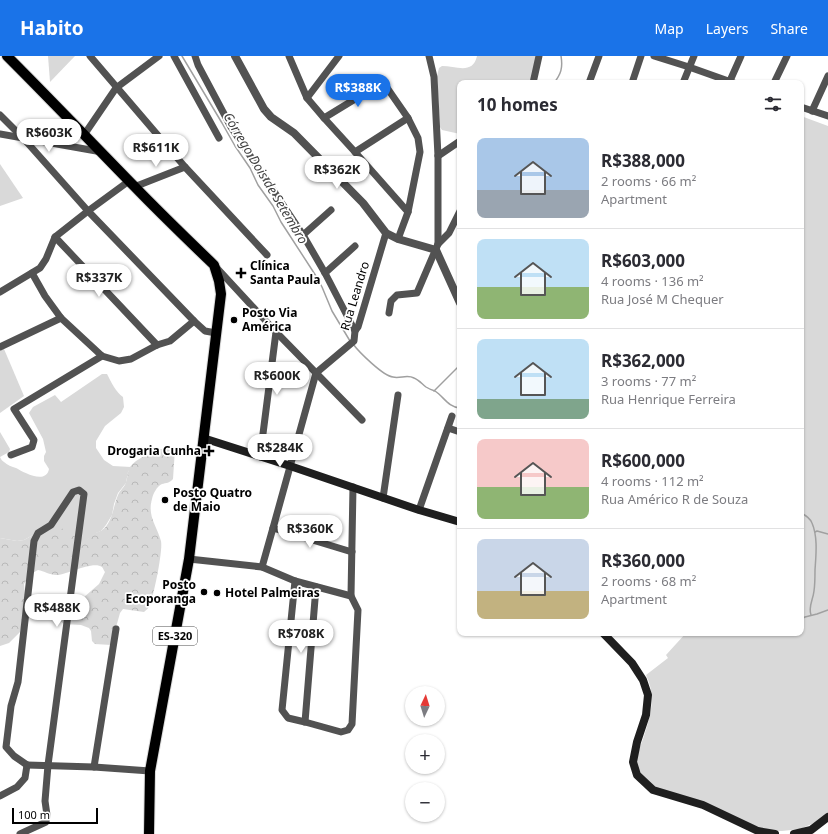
<!DOCTYPE html>
<meta charset="utf-8">
<style>
:root{--surface:#fff;--page:#f2f2f3;--text:#2b2b33;--muted:#7c7c81;--line:#e1e1e2;--accent:#1a73e8}
body{margin:0;font-family:"Noto Sans",sans-serif;background:var(--page);color:var(--text);height:100vh;display:flex;flex-direction:column;font-size:15px;white-space:nowrap}
*{box-sizing:border-box;margin:0}
p{font-size:13px;color:var(--muted)}
.icon{flex:none;width:22px;height:22px;fill:none;stroke:currentColor;stroke-width:2;stroke-linecap:round;stroke-linejoin:round}
.map{position:relative;flex:1;overflow:hidden}
.drawer{position:absolute;left:457px;top:24px;width:347px;height:556px;display:flex;flex-direction:column;background:var(--surface);border-radius:8px;box-shadow:0 1px 3px #0004}
.drawer>*{flex:none}
.needle{width:26px;rotate:4deg}
.tools{position:absolute;left:405px;top:630px;display:grid;gap:8px}
.tools a{display:grid;place-items:center;width:40px;height:40px;border-radius:50%;background:var(--surface);box-shadow:0 1px 3px #0004;font-size:20px}
.scale{position:absolute;left:12px;bottom:10px;width:86px;box-sizing:border-box;padding-left:4px;border:2px solid #000;border-top:0;font-size:11px;line-height:14px;white-space:nowrap;color:#000;-webkit-text-stroke:3px #fff;paint-order:stroke}
.price{position:absolute;translate:-50% -34px;padding:0 9px;border-radius:14px;background:#fff;color:#222;font-size:13px;line-height:26px;filter:drop-shadow(0 1px 2px #0008)}
.price::after{content:'';position:absolute;left:50%;top:24px;width:12px;height:9px;margin-left:-6px;background:inherit;clip-path:polygon(0 0,100% 0,50% 100%)}
.price.selected{background:var(--accent);color:#fff}
ul{padding:0;list-style:none}
li{display:flex;align-items:center;gap:12px;height:100px;padding:0 20px}
li+li{border-top:1px solid var(--line)}
li span{display:grid;place-items:center;flex:none;width:112px;height:80px;border-radius:8px;color:#555}
li>.icon{margin-inline-start:auto}
span .icon{width:48px;height:48px;fill:#fffc;stroke-width:1}
li b{font-size:17px}
h2{display:flex;justify-content:space-between;align-items:center;height:48px;padding:0 20px;font-size:17px}
header{display:flex;align-items:center;gap:24px;box-sizing:border-box;height:56px;padding:0 20px;background:var(--accent);color:#fff}
header strong{font-size:19px}
nav{display:flex;gap:22px;margin-inline-start:auto;font-size:14px}
.map>svg:first-child{display:block}
</style>
<header>
<strong>Habito</strong>
<nav><a>Map</a><a>Layers</a><a>Share</a></nav>
</header>
<div class="map">
<svg width="828" height="778" viewBox="0 0 828 778">
<defs>
<pattern id="forest-crowns" width="20" height="18" patternUnits="userSpaceOnUse"><rect width="20" height="18" fill="#d9d9d9"/><path d="M2 6a3 3 0 1 1 6 0M12 15a3 3 0 1 1 6 0" fill="none" stroke="#b8b8b8"/></pattern>
</defs>
<rect width="100%" height="100%" fill="#fff"/>
<g fill="#d9d9d9">
<polygon points="48,0 75,0 50,26"/>
<path d="M477 0H537L532 22 527 27H460V78L442 74 440 71 437 20 439 12 442 10C456 10 473 19 477 0Z"/>
<path d="M801 60 828 70V757L814 767 800 773 782 775H773L756 770 658 736 641 722C639 717 636 710 637 704 637 697 641 689 643 683 650 661 657 641 646 619L668 602 666 599 686 577H801Z"/>
<polygon points="0,108 23,142 0,150"/>
<polygon points="4,293 24,340 0,357 0,294"/>
<path d="M102 318H107C111 326 116 336 123 341L124 351 121 357 105 370 96 385V392L104 404 113 410 131 411 128 416 126 427 118 437 114 448 112 459 106 469 101 475 96 477 86 485H79L44 475 33 479 24 484 17 485 0 482V376L10 393 9 396 0 401C1 403 2 405 4 406 7 409 12 411 16 412 23 416 46 429 49 413L44 405V400L46 396 43 383 29 357 33 351 55 339 61 346Z"/>
</g>
<path fill="url(#forest-crowns)" d="M159 393H175L173 423C170 427 166 427 162 428 157 430 153 438 152 443 147 460 157 470 161 485 163 495 154 538 150 549 149 552 146 554 144 556L123 553 120 557 111 589 95 588 92 585 91 575 89 572 81 569 64 568 59 564 58 556 62 551 83 542 99 528 105 516C104 515 103 512 102 511 93 504 67 519 56 519 50 519 44 515 38 514L30 518 24 528 26 549 20 576 9 587 0 590V482L17 485 24 484 33 479 55 472 65 473 72 477 79 485C89 485 88 482 95 477 96 477 100 475 101 475 113 467 113 450 118 439 120 434 125 431 126 426 128 421 127 416 130 411 137 402 149 398 159 393Z"/>
<g fill="none" stroke-linecap="round" stroke-linejoin="round">
<g stroke="#a0a0a0" stroke-width="1.5">
<polyline points="182,0 222,67 235,90 250,112 258,129 273,150 281,166 316,220 322,231 332,255 350,285"/>
<path d="M554 27C561 18 563 12 561 0"/>
<path d="M353 288C359 296 383 320 393 321 400 323 407 318 414 322 419 324 422 328 426 331 429 333 432 334 435 335 444 341 448 351 460 352"/>
<polyline points="434,335 460,309"/>
<path d="M801 457C805 459 810 462 812 467 818 481 816 499 815 514 815 521 815 528 814 535 813 544 808 551 811 559"/>
<polyline points="815,476 817,475 828,478"/>
<polyline points="801,563 805,561 817,558 828,554"/>
<polyline points="710,577 713,577"/>
</g>
<defs>
<path id="primary" d="M7 0C50 43 92 87 134 130 160 157 187 183 214 209L219 225 221 238 189 503 150 715 149 778"/>
</defs>
<use href="#primary" stroke="#dbdbdb" stroke-width="12"/>
<g stroke="#525252" stroke-width="7">
<polyline points="90,0 185,111 267,199"/>
<polyline points="174,0 219,82"/>
<polyline points="195,0 198,9 231,71 303,179 325,217 355,275"/>
<polyline points="289,0 307,42 324,62 355,96 408,156"/>
<polyline points="654,0 689,11 734,27"/>
<polyline points="533,27 539,0"/>
<polyline points="589,27 599,0"/>
<polyline points="632,27 641,0"/>
<polyline points="683,27 694,0"/>
<polyline points="729,27 741,0"/>
<polyline points="774,27 787,0"/>
<polyline points="307,42 339,0"/>
<polyline points="801,51 828,60"/>
<polyline points="812,55 828,20"/>
<polyline points="0,59 24,83 88,155 194,265 205,275 216,277"/>
<polyline points="324,62 383,26 408,62 418,82 420,96 408,156 398,183"/>
<polyline points="0,78 102,96"/>
<polyline points="84,79 116,32 159,0"/>
<polyline points="355,96 408,62"/>
<polyline points="438,100 460,85"/>
<polyline points="134,131 185,111"/>
<polyline points="303,179 331,154"/>
<polyline points="55,181 157,289"/>
<polyline points="438,188 449,177 460,155"/>
<polyline points="216,211 276,276 362,364"/>
<polyline points="32,217 45,240 61,262 102,300 119,305 131,303 157,289 170,285 194,265"/>
<polyline points="325,217 355,190"/>
<polyline points="0,236 40,212 46,203 55,181 88,155 129,125"/>
<polyline points="389,257 391,245 397,239 417,237 438,188 438,100 434,21 429,0"/>
<polyline points="0,291 61,262"/>
<polyline points="448,372 460,376"/>
<polyline points="11,399 32,391 34,384 14,353 102,300"/>
<polyline points="260,401 276,276"/>
<polyline points="383,442 398,339"/>
<polyline points="419,454 452,360"/>
<polyline points="273,472 352,496"/>
<polyline points="189,503 262,511 295,525 351,540"/>
<polyline points="262,511 273,472 316,317 354,285 355,275 358,271 386,177"/>
<polyline points="295,525 282,654 288,662 305,666 341,676 348,674 352,668 358,554 351,540 353,431"/>
<polyline points="305,666 316,531"/>
<polyline points="27,709 94,711 150,715"/>
<polyline points="94,711 116,573"/>
<polyline points="0,740 17,731 25,722 27,709"/>
<polyline points="20,778 46,766 47,759 45,745 48,709 84,438 79,434 73,436 51,469 38,477 34,485 18,626 11,650 6,691 14,700 27,709"/>
</g>
<polyline stroke="#525252" stroke-width="8" points="235,0 264,53 271,61 294,77 363,147 386,177 398,183 436,194 460,247"/>
<g stroke="#1f1f1f" stroke-width="8">
<polyline points="203,382 290,410 419,454 460,466"/>
<polyline points="603,577 632,607 643,624 648,639 646,659 637,686 633,706 637,719 653,734 703,749 758,775 775,778"/>
<polyline points="794,778 811,774 828,761"/>
</g>
<use href="#primary" stroke="#000" stroke-width="10"/>
</g>
<g fill="#000" stroke="#fff" stroke-width="1.5">
<path d="M239 211h4v4h4v4h-4v4h-4v-4h-4v-4h4z"/>
<circle cx="234" cy="264" r="4"/>
<path d="M207 389h4v4h4v4h-4v4h-4v-4h-4v-4h4z"/>
<circle cx="165" cy="444" r="4"/>
<circle cx="204" cy="536" r="4"/>
<circle cx="217" cy="537" r="4"/>
</g>
<g text-anchor="middle" stroke-width="3.5" stroke-linejoin="round" paint-order="stroke">
<rect fill="#fff" stroke="#4c4c4c" stroke-width="1" x="153" y="571" width="44" height="18" rx="3"/>
<g font-size="11" font-weight="bold" fill="#000">
<text x="175" y="584">ES-320</text>
</g>
<g font-size="12" font-weight="bold" fill="#000" stroke="#fff" text-anchor="start">
<text x="250" y="214">Clínica<tspan x="250" dy="14">Santa Paula</tspan></text>
<text x="242" y="261">Posto Via<tspan x="242" dy="14">América</tspan></text>
<text x="201" y="399" text-anchor="end">Drogaria Cunha</text>
<text x="173" y="441">Posto Quatro<tspan x="173" dy="14">de Maio</tspan></text>
<text x="196" y="533" text-anchor="end">Posto<tspan x="196" dy="14">Ecoporanga</tspan></text>
<text x="225" y="541">Hotel Palmeiras</text>
</g>
<g font-size="12" fill="#000" stroke="#fff">
<text transform="translate(355 240) rotate(-73)" y="4">Rua Leandro</text>
</g>
<g font-size="13" font-style="italic" fill="#414141" stroke="#fff">
<text transform="translate(266 122) rotate(59)" y="5">Córrego Dois de Setembro</text>
</g>
</g>
</svg>
<div class="tools">
<a><svg class="needle" viewBox="-14 -14 28 28"><path d="M0-13l5 13h-10z" fill="#e53935"/><path d="M0 13l5-13h-10z" fill="#7c7c81"/></svg></a>
<a>+</a>
<a>−</a>
</div>
<div class="scale">100 m</div>
<b class="price selected" style="left:358px;top:52px">R$388K</b>
<b class="price" style="left:49px;top:97px">R$603K</b>
<b class="price" style="left:156px;top:112px">R$611K</b>
<b class="price" style="left:337px;top:134px">R$362K</b>
<b class="price" style="left:99px;top:242px">R$337K</b>
<b class="price" style="left:277px;top:340px">R$600K</b>
<b class="price" style="left:280px;top:412px">R$284K</b>
<b class="price" style="left:310px;top:493px">R$360K</b>
<b class="price" style="left:57px;top:572px">R$488K</b>
<b class="price" style="left:301px;top:598px">R$708K</b>
<section class="drawer">
<h2>10 homes<svg class="icon" aria-label="filters" viewBox="0 0 24 24"><path d="M4 7h16M4 17h16"/><circle cx="9" cy="7" r="2"/><circle cx="15" cy="17" r="2"/></svg></h2>
<ul>
<li><span style="background:linear-gradient(#a9c7e8 65%,#9aa5b1 0)"><svg class="icon" aria-label="home" viewBox="0 0 24 24"><path d="M3 11l9-7 9 7M6 9v11h12V9"/></svg></span><div><b>R$388,000</b><p>2 rooms · 66 m²</p><p>Apartment</p></div></li>
<li><span style="background:linear-gradient(#bfe0f5 60%,#8fb573 0)"><svg class="icon" aria-label="home" viewBox="0 0 24 24"><path d="M3 11l9-7 9 7M6 9v11h12V9"/></svg></span><div><b>R$603,000</b><p>4 rooms · 136 m²</p><p>Rua José M Chequer</p></div></li>
<li><span style="background:linear-gradient(#bfe0f5 75%,#7fa58c 0)"><svg class="icon" aria-label="home" viewBox="0 0 24 24"><path d="M3 11l9-7 9 7M6 9v11h12V9"/></svg></span><div><b>R$362,000</b><p>3 rooms · 77 m²</p><p>Rua Henrique Ferreira</p></div></li>
<li><span style="background:linear-gradient(#f6c9c9 60%,#8fb573 0)"><svg class="icon" aria-label="home" viewBox="0 0 24 24"><path d="M3 11l9-7 9 7M6 9v11h12V9"/></svg></span><div><b>R$600,000</b><p>4 rooms · 112 m²</p><p>Rua Américo R de Souza</p></div></li>
<li><span style="background:linear-gradient(#c9d6e8 65%,#c2b280 0)"><svg class="icon" aria-label="home" viewBox="0 0 24 24"><path d="M3 11l9-7 9 7M6 9v11h12V9"/></svg></span><div><b>R$360,000</b><p>2 rooms · 68 m²</p><p>Apartment</p></div></li>
</ul>
</section>
</div>
